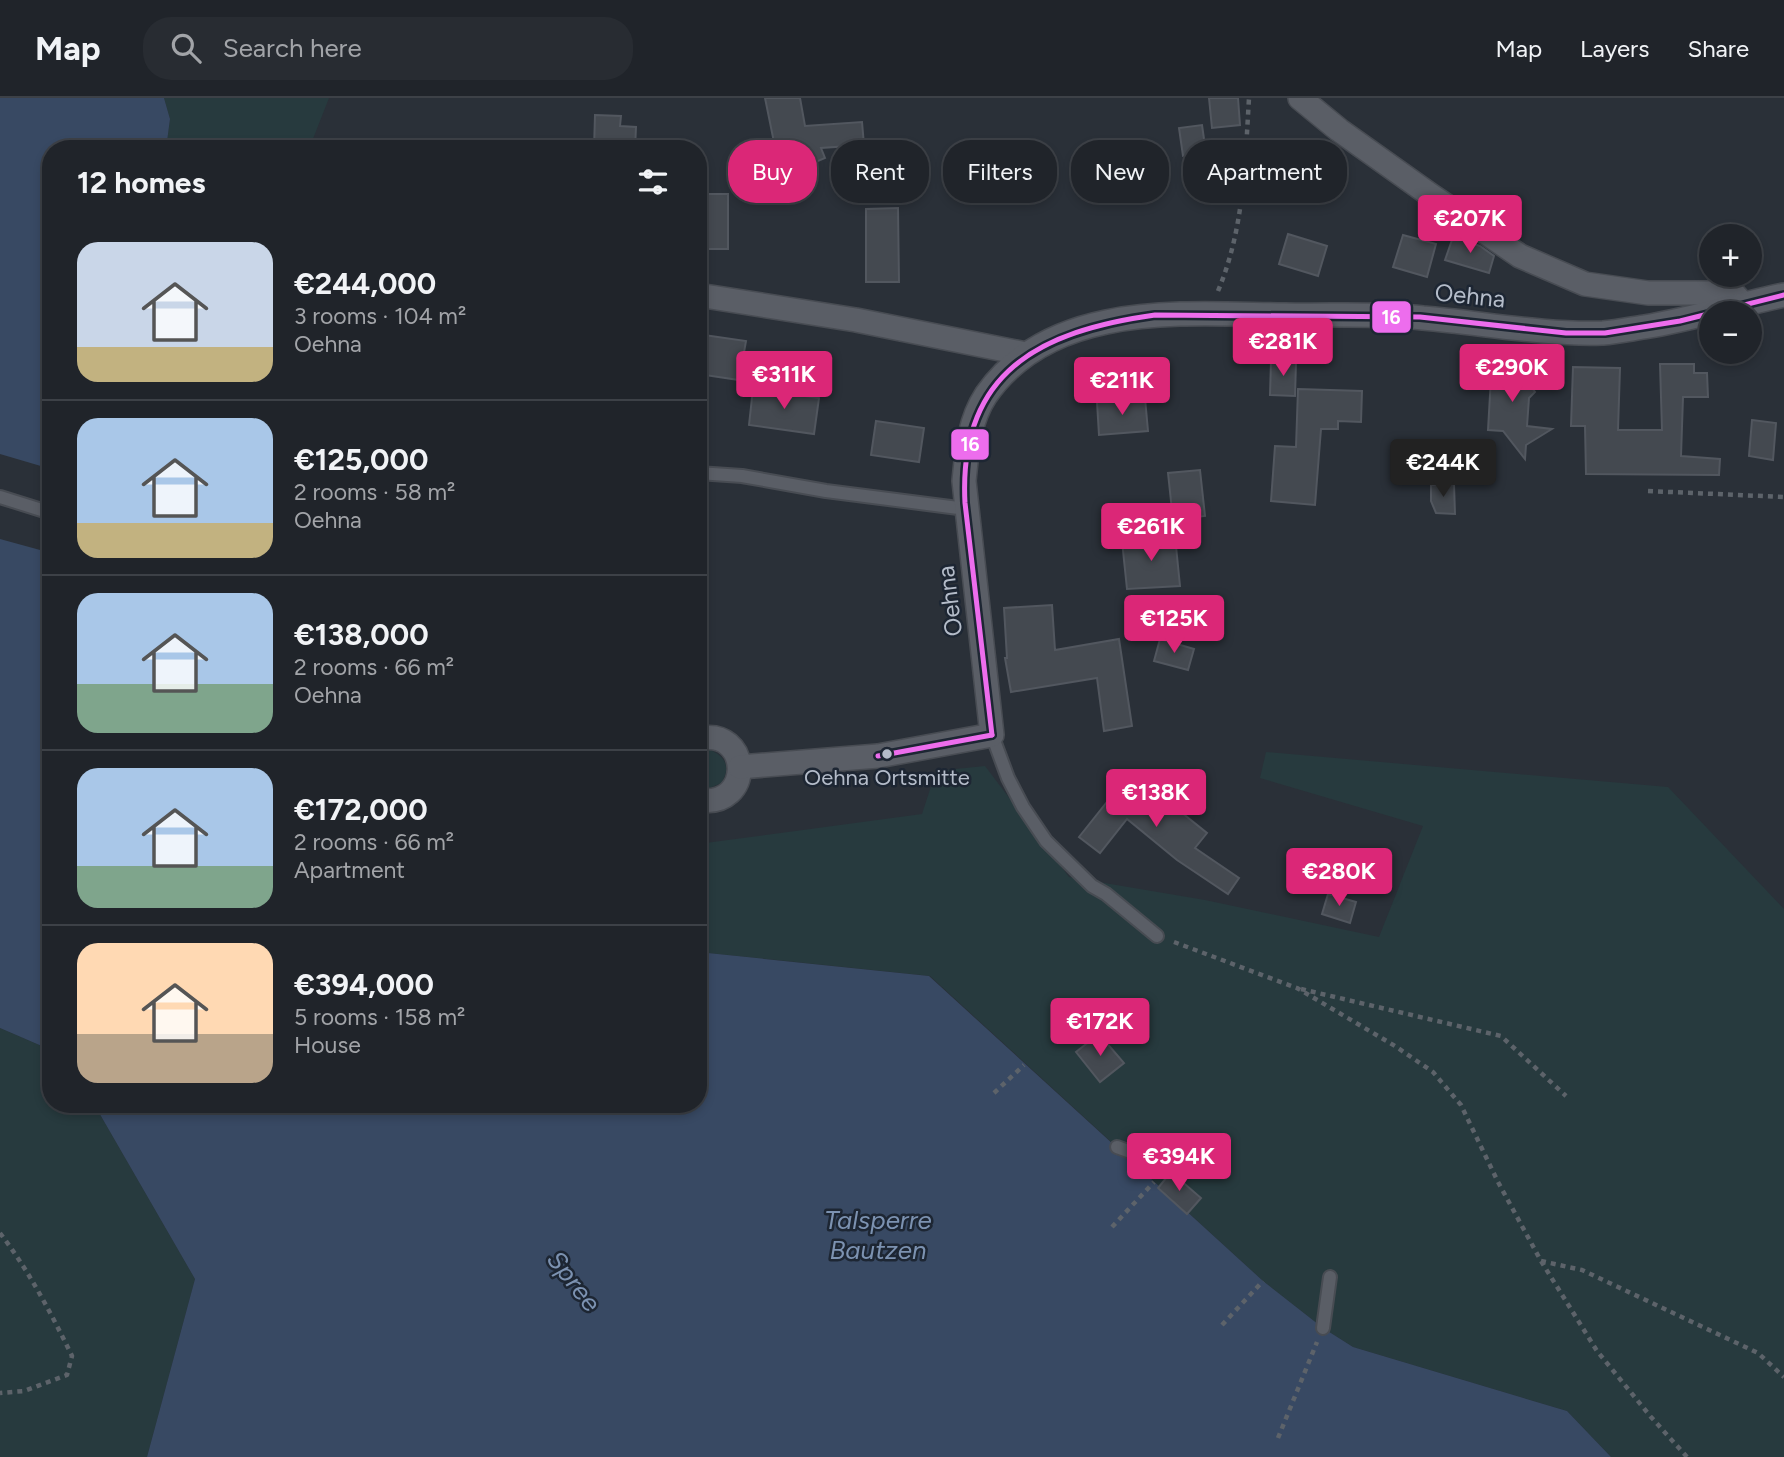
<!DOCTYPE html>
<meta charset="utf-8">
<style>
:root{--surface:#20242a;--page:#282c32;--text:#f1f3f6;--muted:#a2a4a8;--line:#3d4147;--accent:#db2777}
body{margin:0;font-family:Figtree,sans-serif;background:var(--page);color:var(--text);height:100vh;display:flex;flex-direction:column;font-size:26px;white-space:nowrap}
*{box-sizing:border-box;margin:0}
p{font-size:23px;color:var(--muted)}
.icon{flex:none;width:38px;height:38px;fill:none;stroke:currentColor;stroke-width:2;stroke-linecap:round;stroke-linejoin:round}
.map{position:relative;flex:1;overflow:hidden}
.sheet{position:absolute;left:42px;top:42px;width:665px;height:973px;display:flex;flex-direction:column;background:var(--surface);border-radius:28px;box-shadow:0 4px 10px #0003,0 0 0 2px var(--line)}
.sheet>*{flex:none}
.banner{position:absolute;left:728px;top:42px;width:665px;height:63px;display:flex;gap:14px}
.controls{position:absolute;left:1699px;top:126px;display:grid;gap:14px}
.controls a{display:grid;place-items:center;width:63px;height:63px;border-radius:50%;background:var(--surface);box-shadow:0 4px 10px #0003,0 0 0 2px var(--line);font-size:35px}
.price{position:absolute;translate:-50% -60px;padding:0 16px;border-radius:7px;background:var(--accent);color:#fff;font-size:23px;line-height:46px;filter:drop-shadow(0 2px 4px #0008)}
.price::after{content:'';position:absolute;left:50%;top:42px;width:21px;height:16px;margin-left:-10px;background:inherit;clip-path:polygon(0 0,100% 0,50% 100%)}
.price.current{background:#222;color:#fff}
ul{padding:0;list-style:none}
li{display:flex;align-items:center;gap:21px;height:175px;padding:0 35px}
li+li{border-top:2px solid var(--line)}
li span{display:grid;place-items:center;flex:none;width:196px;height:140px;border-radius:21px;color:#555}
li>.icon{margin-inline-start:auto}
span .icon{width:84px;height:84px;fill:#fffc;stroke-width:1}
li b{font-size:30px}
h2{display:flex;justify-content:space-between;align-items:center;height:84px;padding:0 35px;font-size:30px}
.tag{padding:0 24px;border-radius:28px;background:var(--surface);box-shadow:0 4px 10px #0003,0 0 0 2px var(--line);font-size:24px;line-height:63px}
.tag.current{background:var(--accent);color:#fff}
header{display:flex;align-items:center;gap:42px;box-sizing:border-box;height:98px;padding:0 35px;background:var(--surface);border-bottom:2px solid var(--line)}
header strong{font-size:33px}
nav{display:flex;gap:38px;margin-inline-start:auto;font-size:24px}
.search{width:490px;height:63px;background:var(--page);display:flex;align-items:center;gap:18px;box-sizing:border-box;padding:0 24px;border-radius:28px;color:var(--muted);font-size:26px}
.map>svg:first-child{display:block}
</style>
<header>
<strong>Map</strong>
<div class="search"><svg class="icon" aria-label="search" viewBox="0 0 24 24"><circle cx="10" cy="10" r="6"/><path d="M15 15l6 6"/></svg>Search here</div>
<nav><a>Map</a><a>Layers</a><a>Share</a></nav>
</header>
<div class="map">
<svg width="1784" height="1359" viewBox="0 0 1784 1359">
<rect width="100%" height="100%" fill="#2a3038"/>
<g fill="#273a3e">
<polygon points="164,0 329,0 309,51 166,51 170,21"/>
<path d="M710 652C726 658 731 671 721 685L710 690 698 687V654Z"/>
<polygon points="1266,654 1668,689 1784,811 1784,1359 1611,1359 1567,1313 1353,1249 1323,1230 1263,1183 930,878 698,854 698,746 922,716 936,673 985,668 1069,779 1205,802 1379,839 1423,728 1260,680"/>
<polygon points="0,930 51,952 51,1006 94,1006 195,1181 147,1359 0,1359"/>
</g>
<g fill="#384963">
<polygon points="0,0 164,0 170,21 166,51 51,51 51,371 0,356"/>
<polygon points="0,441 51,455 51,952 0,930"/>
<polygon points="698,854 929,878 1263,1183 1323,1230 1353,1249 1567,1313 1611,1359 147,1359 195,1181 94,1006 698,1006"/>
</g>
<g fill="#444950" stroke="#52575f" stroke-width="2">
<polygon points="765,0 800,0 805,28 862,24 864,47 821,50 825,60 783,78 775,60 777,59"/>
<polygon points="1209,0 1238,0 1240,27 1212,30"/>
<polygon points="595,17 621,18 620,28 636,29 635,51 594,51"/>
<polygon points="1202,27 1206,55 1183,58 1179,30"/>
<polygon points="1266,50 1299,68 1303,61 1322,71 1319,78 1324,81 1314,100 1256,69"/>
<rect x="698" y="96" width="30" height="55"/>
<polygon points="898,110 899,184 866,184 866,111"/>
<polygon points="1288,136 1327,148 1318,178 1279,166"/>
<polygon points="1403,137 1436,146 1427,179 1393,169"/>
<polygon points="1453,139 1480,148 1494,158 1489,175 1445,162"/>
<polygon points="704,237 746,243 739,282 698,276"/>
<polygon points="1492,262 1524,264 1523,277 1535,294 1529,300 1527,328 1552,331 1526,347 1525,361 1503,333 1488,332"/>
<polygon points="1271,263 1296,264 1295,298 1270,297"/>
<polygon points="1660,266 1694,266 1694,275 1707,275 1708,299 1683,299 1681,358 1720,361 1719,377 1586,376 1585,328 1571,328 1573,269 1620,270 1618,332 1662,332"/>
<polygon points="753,291 819,300 814,336 749,327"/>
<polygon points="1298,291 1362,293 1361,324 1338,323 1338,331 1321,331 1315,407 1271,403 1275,348 1296,349"/>
<polygon points="1145,300 1148,333 1099,337 1097,304"/>
<polygon points="1752,322 1776,325 1773,362 1749,358"/>
<polygon points="876,323 924,330 919,364 871,357"/>
<polygon points="1200,372 1205,418 1173,422 1168,375"/>
<polygon points="1454,386 1455,416 1436,415 1431,403 1431,387"/>
<polygon points="1175,438 1180,488 1127,491 1122,443"/>
<polygon points="1052,507 1055,552 1119,541 1132,628 1104,633 1097,580 1011,594 1005,560 1007,560 1004,510"/>
<polygon points="1160,541 1194,551 1188,572 1154,563"/>
<polygon points="1130,675 1153,689 1151,690 1207,735 1195,750 1239,780 1228,796 1177,762 1127,721 1100,755 1079,739"/>
<polygon points="1328,796 1356,804 1350,825 1322,816"/>
<polygon points="1099,936 1124,965 1100,984 1076,954"/>
<polygon points="1171,1074 1201,1100 1187,1116 1158,1090"/>
</g>
<g fill="none" stroke-linecap="round" stroke-linejoin="round">
<defs>
<g id="service">
<polyline points="698,375 742,378 826,393 966,411"/>
<polyline points="0,399 51,415"/>
<polyline points="992,637 1008,680 1023,709 1046,743 1092,788 1106,796 1157,838"/>
<polyline points="1117,1049 1139,1057"/>
<polyline points="1323,1230 1330,1179"/>
</g>
<g id="minor">
<polyline points="1300,0 1339,32 1429,96 1520,158 1585,186 1648,195 1733,195 1743,206"/>
<polyline points="698,197 856,222 1026,256"/>
<path d="M698 641C751 628 755 711 698 702"/>
<path d="M740 669 878 658 992 637 964 383C967 352 969 323 986 297 1052 202 1185 216 1285 217 1331 218 1378 215 1423 220 1483 225 1543 237 1603 235 1616 234 1631 231 1644 229 1692 221 1737 207 1784 197"/>
</g>
</defs>
<use href="#service" stroke="#484c53" stroke-width="16"/>
<use href="#minor" stroke="#484c53" stroke-width="26"/>
<g stroke="#5d636a" stroke-width="4.5" stroke-dasharray="5 5" stroke-linecap="butt">
<path d="M1218 193C1244 131 1245 66 1249 0"/>
<polyline points="1648,393 1784,399"/>
<polyline points="1174,844 1297,890 1395,948 1433,974 1461,1007 1498,1084 1541,1163 1597,1253 1651,1319 1687,1359"/>
<polyline points="1301,891 1501,938 1566,998"/>
<polyline points="994,995 1024,967"/>
<polyline points="1112,1129 1154,1084"/>
<path d="M0 1135C29 1173 51 1215 72 1258L67 1277 24 1293 0 1295"/>
<polyline points="1541,1163 1582,1172 1758,1255 1784,1279"/>
<polyline points="1222,1227 1263,1183"/>
<polyline points="1278,1340 1317,1244"/>
</g>
<use href="#service" stroke="#5a5e66" stroke-width="12"/>
<use href="#minor" stroke="#5a5e66" stroke-width="23"/>
<defs>
<g id="bus-1">
<path d="M992 637 965 405C958 274 1040 233 1155 217L1420 219 1566 235H1605L1680 223 1784 197"/>
<polyline points="878,658 992,637"/>
</g>
</defs>
<use href="#bus-1" stroke="#1d2633" stroke-width="10"/>
<use href="#bus-1" stroke="#ed6ded" stroke-width="5"/>
</g>
<circle fill="#b4bcc9" stroke="#1d2633" stroke-width="2.5" cx="887" cy="656" r="6"/>
<g text-anchor="middle" stroke-width="5" stroke-linejoin="round" paint-order="stroke">
<g font-size="22" fill="#b4bcc9" stroke="#1d2633">
<text x="887" y="687">Oehna Ortsmitte</text>
</g>
<g font-size="24" fill="#b4bcc9" stroke="#1d2633">
<text transform="translate(1470 198) rotate(6)" y="8">Oehna</text>
<text transform="translate(950 503) rotate(-97)" y="8">Oehna</text>
</g>
<g font-size="26" font-style="italic" fill="#7c92b1" stroke="#1d2633">
<text x="878" y="1131">Talsperre<tspan x="878" dy="30">Bautzen</tspan></text>
<text transform="translate(574 1183) rotate(52)" y="9">Spree</text>
</g>
</g>
<g stroke="#1d2633" stroke-width="2.5">
<rect x="1371" y="202" width="41" height="34" rx="7" fill="#ed6ded"/>
<rect x="950" y="330" width="40" height="33" rx="7" fill="#ed6ded"/>
</g>
<g font-size="19" text-anchor="middle" font-weight="bold" fill="#fff">
<text x="1391" y="226">16</text>
<text x="970" y="353">16</text>
</g>
</svg>
<div class="controls">
<a>+</a>
<a>−</a>
</div>
<b class="price" style="left:1470px;top:157px">€207K</b>
<b class="price" style="left:1283px;top:280px">€281K</b>
<b class="price" style="left:1512px;top:306px">€290K</b>
<b class="price" style="left:784px;top:313px">€311K</b>
<b class="price" style="left:1122px;top:319px">€211K</b>
<b class="price current" style="left:1443px;top:401px">€244K</b>
<b class="price" style="left:1151px;top:465px">€261K</b>
<b class="price" style="left:1174px;top:557px">€125K</b>
<b class="price" style="left:1156px;top:731px">€138K</b>
<b class="price" style="left:1339px;top:810px">€280K</b>
<b class="price" style="left:1100px;top:960px">€172K</b>
<b class="price" style="left:1179px;top:1095px">€394K</b>
<div class="banner">
<a class="tag current">Buy</a>
<a class="tag">Rent</a>
<a class="tag">Filters</a>
<a class="tag">New</a>
<a class="tag">Apartment</a>
</div>
<section class="sheet">
<h2>12 homes<svg class="icon" aria-label="filters" viewBox="0 0 24 24"><path d="M4 7h16M4 17h16"/><circle cx="9" cy="7" r="2"/><circle cx="15" cy="17" r="2"/></svg></h2>
<ul>
<li><span style="background:linear-gradient(#c9d6e8 75%,#c2b280 0)"><svg class="icon" aria-label="home" viewBox="0 0 24 24"><path d="M3 11l9-7 9 7M6 9v11h12V9"/></svg></span><div><b>€244,000</b><p>3 rooms · 104 m²</p><p>Oehna</p></div></li>
<li><span style="background:linear-gradient(#a9c7e8 75%,#c2b280 0)"><svg class="icon" aria-label="home" viewBox="0 0 24 24"><path d="M3 11l9-7 9 7M6 9v11h12V9"/></svg></span><div><b>€125,000</b><p>2 rooms · 58 m²</p><p>Oehna</p></div></li>
<li><span style="background:linear-gradient(#a9c7e8 65%,#7fa58c 0)"><svg class="icon" aria-label="home" viewBox="0 0 24 24"><path d="M3 11l9-7 9 7M6 9v11h12V9"/></svg></span><div><b>€138,000</b><p>2 rooms · 66 m²</p><p>Oehna</p></div></li>
<li><span style="background:linear-gradient(#a9c7e8 70%,#7fa58c 0)"><svg class="icon" aria-label="home" viewBox="0 0 24 24"><path d="M3 11l9-7 9 7M6 9v11h12V9"/></svg></span><div><b>€172,000</b><p>2 rooms · 66 m²</p><p>Apartment</p></div></li>
<li><span style="background:linear-gradient(#ffd9b3 65%,#b9a48a 0)"><svg class="icon" aria-label="home" viewBox="0 0 24 24"><path d="M3 11l9-7 9 7M6 9v11h12V9"/></svg></span><div><b>€394,000</b><p>5 rooms · 158 m²</p><p>House</p></div></li>
</ul>
</section>
</div>
